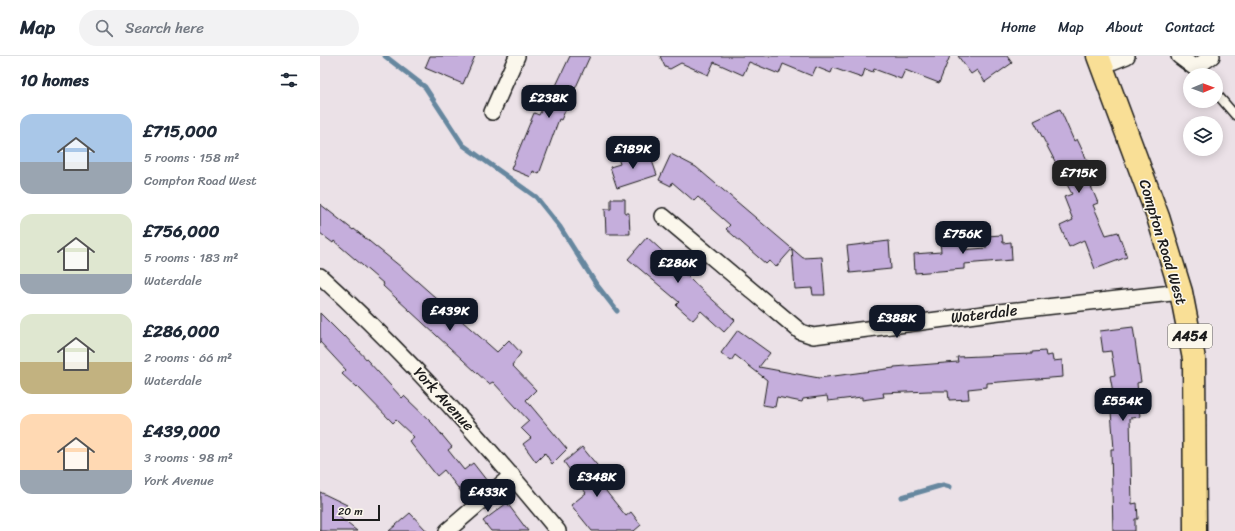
<!DOCTYPE html>
<meta charset="utf-8">
<style>
:root{--surface:#fff;--page:#f2f2f3;--text:#1f2937;--muted:#747a83;--line:#e0e1e3;--accent:#111827}
body{margin:0;font-family:Sriracha,sans-serif;background:var(--page);color:var(--text);height:100vh;display:flex;flex-direction:column;font-size:15px;white-space:nowrap}
*{box-sizing:border-box;margin:0}
p{font-size:13px;color:var(--muted)}
.icon{flex:none;width:22px;height:22px;fill:none;stroke:currentColor;stroke-width:2;stroke-linecap:round;stroke-linejoin:round}
.map{position:relative;flex:1;overflow:hidden}
.panel{display:flex;flex-direction:column;background:var(--surface);width:320px}
.panel>*{flex:none}
.needle{width:26px;rotate:89deg}
.buttons{position:absolute;left:863px;top:12px;display:grid;gap:8px}
.buttons a{display:grid;place-items:center;width:40px;height:40px;border-radius:50%;background:var(--surface);box-shadow:0 2px 10px #0003;font-size:20px}
.scale{position:absolute;left:12px;bottom:10px;width:48px;box-sizing:border-box;padding-left:4px;border:2px solid #1c1c1c;border-top:0;font-size:11px;line-height:14px;white-space:nowrap;color:#1c1c1c;-webkit-text-stroke:3px #fbf7ec;paint-order:stroke}
.price{position:absolute;translate:-50% -34px;padding:0 9px;border-radius:8px;background:var(--accent);color:#fff;font-size:13px;line-height:26px;filter:drop-shadow(0 1px 2px #0008)}
.price::after{content:'';position:absolute;left:50%;top:24px;width:12px;height:9px;margin-left:-6px;background:inherit;clip-path:polygon(0 0,100% 0,50% 100%)}
.price.current{background:#222;color:#fff}
ul{padding:0;list-style:none}
li{display:flex;align-items:center;gap:12px;height:100px;padding:0 20px}
li span{display:grid;place-items:center;flex:none;width:112px;height:80px;border-radius:12px;color:#555}
li>.icon{margin-inline-start:auto}
span .icon{width:48px;height:48px;fill:#fffc;stroke-width:1}
li b{font-size:17px}
h2{display:flex;justify-content:space-between;align-items:center;height:48px;padding:0 20px;font-size:17px}
header{display:flex;align-items:center;gap:24px;box-sizing:border-box;height:56px;padding:0 20px;background:var(--surface);border-bottom:1px solid var(--line)}
header strong{font-size:19px}
nav{display:flex;gap:22px;margin-inline-start:auto;font-size:14px}
.search{width:280px;height:36px;background:var(--page);display:flex;align-items:center;gap:10px;box-sizing:border-box;padding:0 14px;border-radius:22px;color:var(--muted);font-size:15px}
main{display:flex;flex:1;min-height:0}
.map>svg:first-child{display:block}
</style>
<header>
<strong>Map</strong>
<div class="search"><svg class="icon" aria-label="search" viewBox="0 0 24 24"><circle cx="10" cy="10" r="6"/><path d="M15 15l6 6"/></svg>Search here</div>
<nav><a>Home</a><a>Map</a><a>About</a><a>Contact</a></nav>
</header>
<main>
<section class="panel">
<h2>10 homes<svg class="icon" aria-label="filters" viewBox="0 0 24 24"><path d="M4 7h16M4 17h16"/><circle cx="9" cy="7" r="2"/><circle cx="15" cy="17" r="2"/></svg></h2>
<ul>
<li><span style="background:linear-gradient(#a9c7e8 60%,#9aa5b1 0)"><svg class="icon" aria-label="home" viewBox="0 0 24 24"><path d="M3 11l9-7 9 7M6 9v11h12V9"/></svg></span><div><b>£715,000</b><p>5 rooms · 158 m²</p><p>Compton Road West</p></div></li>
<li><span style="background:linear-gradient(#dfe7d0 75%,#9aa5b1 0)"><svg class="icon" aria-label="home" viewBox="0 0 24 24"><path d="M3 11l9-7 9 7M6 9v11h12V9"/></svg></span><div><b>£756,000</b><p>5 rooms · 183 m²</p><p>Waterdale</p></div></li>
<li><span style="background:linear-gradient(#dfe7d0 60%,#c2b280 0)"><svg class="icon" aria-label="home" viewBox="0 0 24 24"><path d="M3 11l9-7 9 7M6 9v11h12V9"/></svg></span><div><b>£286,000</b><p>2 rooms · 66 m²</p><p>Waterdale</p></div></li>
<li><span style="background:linear-gradient(#ffd9b3 70%,#9aa5b1 0)"><svg class="icon" aria-label="home" viewBox="0 0 24 24"><path d="M3 11l9-7 9 7M6 9v11h12V9"/></svg></span><div><b>£439,000</b><p>3 rooms · 98 m²</p><p>York Avenue</p></div></li>
</ul>
</section>
<div class="map">
<svg width="915" height="475" viewBox="0 0 915 475">
<rect width="100%" height="100%" fill="#ebe1e7"/>
<filter id="ink" filterUnits="userSpaceOnUse"><feTurbulence type="fractalNoise" baseFrequency=".025" numOctaves="2"/><feDisplacementMap in="SourceGraphic" scale="8" xChannelSelector="R" yChannelSelector="G"/><feConvolveMatrix kernelMatrix="1 2 1 2 8 2 1 2 1" color-interpolation-filters="sRGB"/></filter>
<g filter="url(#ink)">
<g fill="none" stroke-linecap="round" stroke-linejoin="round">
<g stroke="#66879f" stroke-width="5">
<polyline points="65,0 105,31 143,89 216,141 240,171 276,228 297,255"/>
<polyline points="582,441 623,429 630,431"/>
</g>
</g>
<g fill="#c5aedc" stroke="#1c1c1c">
<polygon points="110,0 155,0 143,28 105,12"/>
<polygon points="250,0 270,0 241,64 239,63 219,118 213,115 211,121 191,113 214,57 219,59 231,35 233,36"/>
<polygon points="340,0 630,0 619,27 585,14 581,23 554,13 553,16 545,13 542,22 513,12 511,17 496,11 492,20 463,8 459,18 429,6 423,19 394,6 388,19 361,7 350,13 345,11"/>
<polygon points="638,0 687,0 692,7 665,26 657,14 651,18"/>
<polygon points="740,53 754,85 757,83 768,106 762,109 778,147 773,149 786,179 798,176 807,201 775,213 764,184 749,191 740,170 753,164 744,141 752,138 714,65"/>
<polygon points="313,97 315,104 330,99 337,119 297,132 290,111 300,108 298,102"/>
<polygon points="351,98 376,111 483,202 502,201 505,239 493,239 492,232 475,233 472,193 456,211 449,205 446,208 406,173 410,169 378,141 374,145 352,126 351,130 339,124"/>
<polygon points="291,143 305,143 305,157 309,157 310,178 286,178 285,153 291,153"/>
<polygon points="0,148 33,174 34,173 81,211 177,296 189,284 201,297 192,309 216,334 206,344 247,393 232,408 225,397 216,406 203,388 211,382 201,372 209,365 173,326 169,328 63,230 64,228 14,185 13,187 0,177"/>
<polygon points="682,179 683,187 691,186 692,204 644,208 644,213 595,217 594,198 621,196 620,184 641,183 642,194 666,192 666,180"/>
<polygon points="327,181 352,204 353,202 362,210 360,213 372,225 415,264 404,276 381,255 373,264 356,249 359,246 308,203"/>
<polygon points="569,185 571,213 530,217 527,190"/>
<polygon points="0,257 24,281 25,280 82,342 84,340 112,367 132,391 128,394 144,414 153,407 167,425 146,442 124,414 117,420 89,385 94,381 76,364 73,367 37,330 36,331 22,318 26,314 0,286"/>
<polygon points="813,271 821,326 817,327 820,361 810,362 812,448 817,447 818,463 815,463 815,475 793,475 791,393 794,393 790,343 794,342 790,320 795,319 791,295 783,296 780,275"/>
<polygon points="418,274 450,297 439,311 499,322 574,312 574,311 638,306 637,301 712,298 712,296 725,295 726,300 732,299 733,305 742,304 743,321 667,327 667,331 648,333 649,343 629,344 628,335 609,335 563,337 564,341 542,344 542,341 508,345 507,340 483,343 482,346 457,341 455,351 443,349 447,324 415,299 411,305 401,297"/>
<polygon points="262,391 281,414 275,420 289,439 306,460 311,456 321,469 314,475 272,475 251,449 266,437 244,406"/>
<polygon points="0,436 27,449 18,460 37,475 0,475"/>
<polygon points="187,447 208,475 171,475 163,465"/>
<polygon points="90,457 107,475 69,475"/>
</g>
<g fill="none" stroke-linecap="round" stroke-linejoin="round">
<defs>
<polyline id="lane" points="896,37 915,59"/>
<g id="street">
<polyline points="859,0 875,12 892,0"/>
<polyline points="782,10 807,0"/>
<polyline points="172,56 197,0"/>
<polyline points="343,160 481,276 493,280 679,256 861,236"/>
<path d="M0 220C87 299 164 385 238 475"/>
<polyline points="127,475 192,419"/>
</g>
<polyline id="highway" points="778,0 838,161 861,236 874,303 875,475"/>
</defs>
<use href="#lane" stroke="#1c1c1c" stroke-width="11"/>
<use href="#street" stroke="#1c1c1c" stroke-width="18"/>
<use href="#highway" stroke="#1c1c1c" stroke-width="25"/>
<use href="#lane" stroke="#fbf7ec" stroke-width="8"/>
<use href="#street" stroke="#fbf7ec" stroke-width="15"/>
<use href="#highway" stroke="#f9df96" stroke-width="22"/>
</g>
</g>
<g text-anchor="middle" stroke-width="3" stroke-linejoin="round" paint-order="stroke">
<rect fill="#fbf7ec" stroke="#5f5e5a" stroke-width="1" x="848" y="268" width="44" height="24" rx="3"/>
<g font-size="14" font-weight="bold" fill="#1c1c1c">
<text x="870" y="285">A454</text>
</g>
<g font-size="15" fill="#1c1c1c" stroke="#fbf7ec">
<text transform="translate(843 186) rotate(73)" y="5">Compton Road West</text>
<text transform="translate(664 258) rotate(-7)" y="5">Waterdale</text>
<text transform="translate(124 343) rotate(47)" y="5">York Avenue</text>
</g>
</g>
</svg>
<div class="buttons">
<a><svg class="needle" viewBox="-14 -14 28 28"><path d="M0-13l5 13h-10z" fill="#e53935"/><path d="M0 13l5-13h-10z" fill="#747a83"/></svg></a>
<a><svg class="icon" aria-label="layers" viewBox="0 0 24 24"><path d="M12 4l9 5-9 5-9-5zM3 14l9 5 9-5"/></svg></a>
</div>
<div class="scale">20 m</div>
<b class="price" style="left:229px;top:63px">£238K</b>
<b class="price" style="left:313px;top:114px">£189K</b>
<b class="price current" style="left:759px;top:138px">£715K</b>
<b class="price" style="left:643px;top:199px">£756K</b>
<b class="price" style="left:358px;top:228px">£286K</b>
<b class="price" style="left:130px;top:276px">£439K</b>
<b class="price" style="left:577px;top:283px">£388K</b>
<b class="price" style="left:803px;top:366px">£554K</b>
<b class="price" style="left:277px;top:442px">£348K</b>
<b class="price" style="left:168px;top:457px">£433K</b>
</div>
</main>
